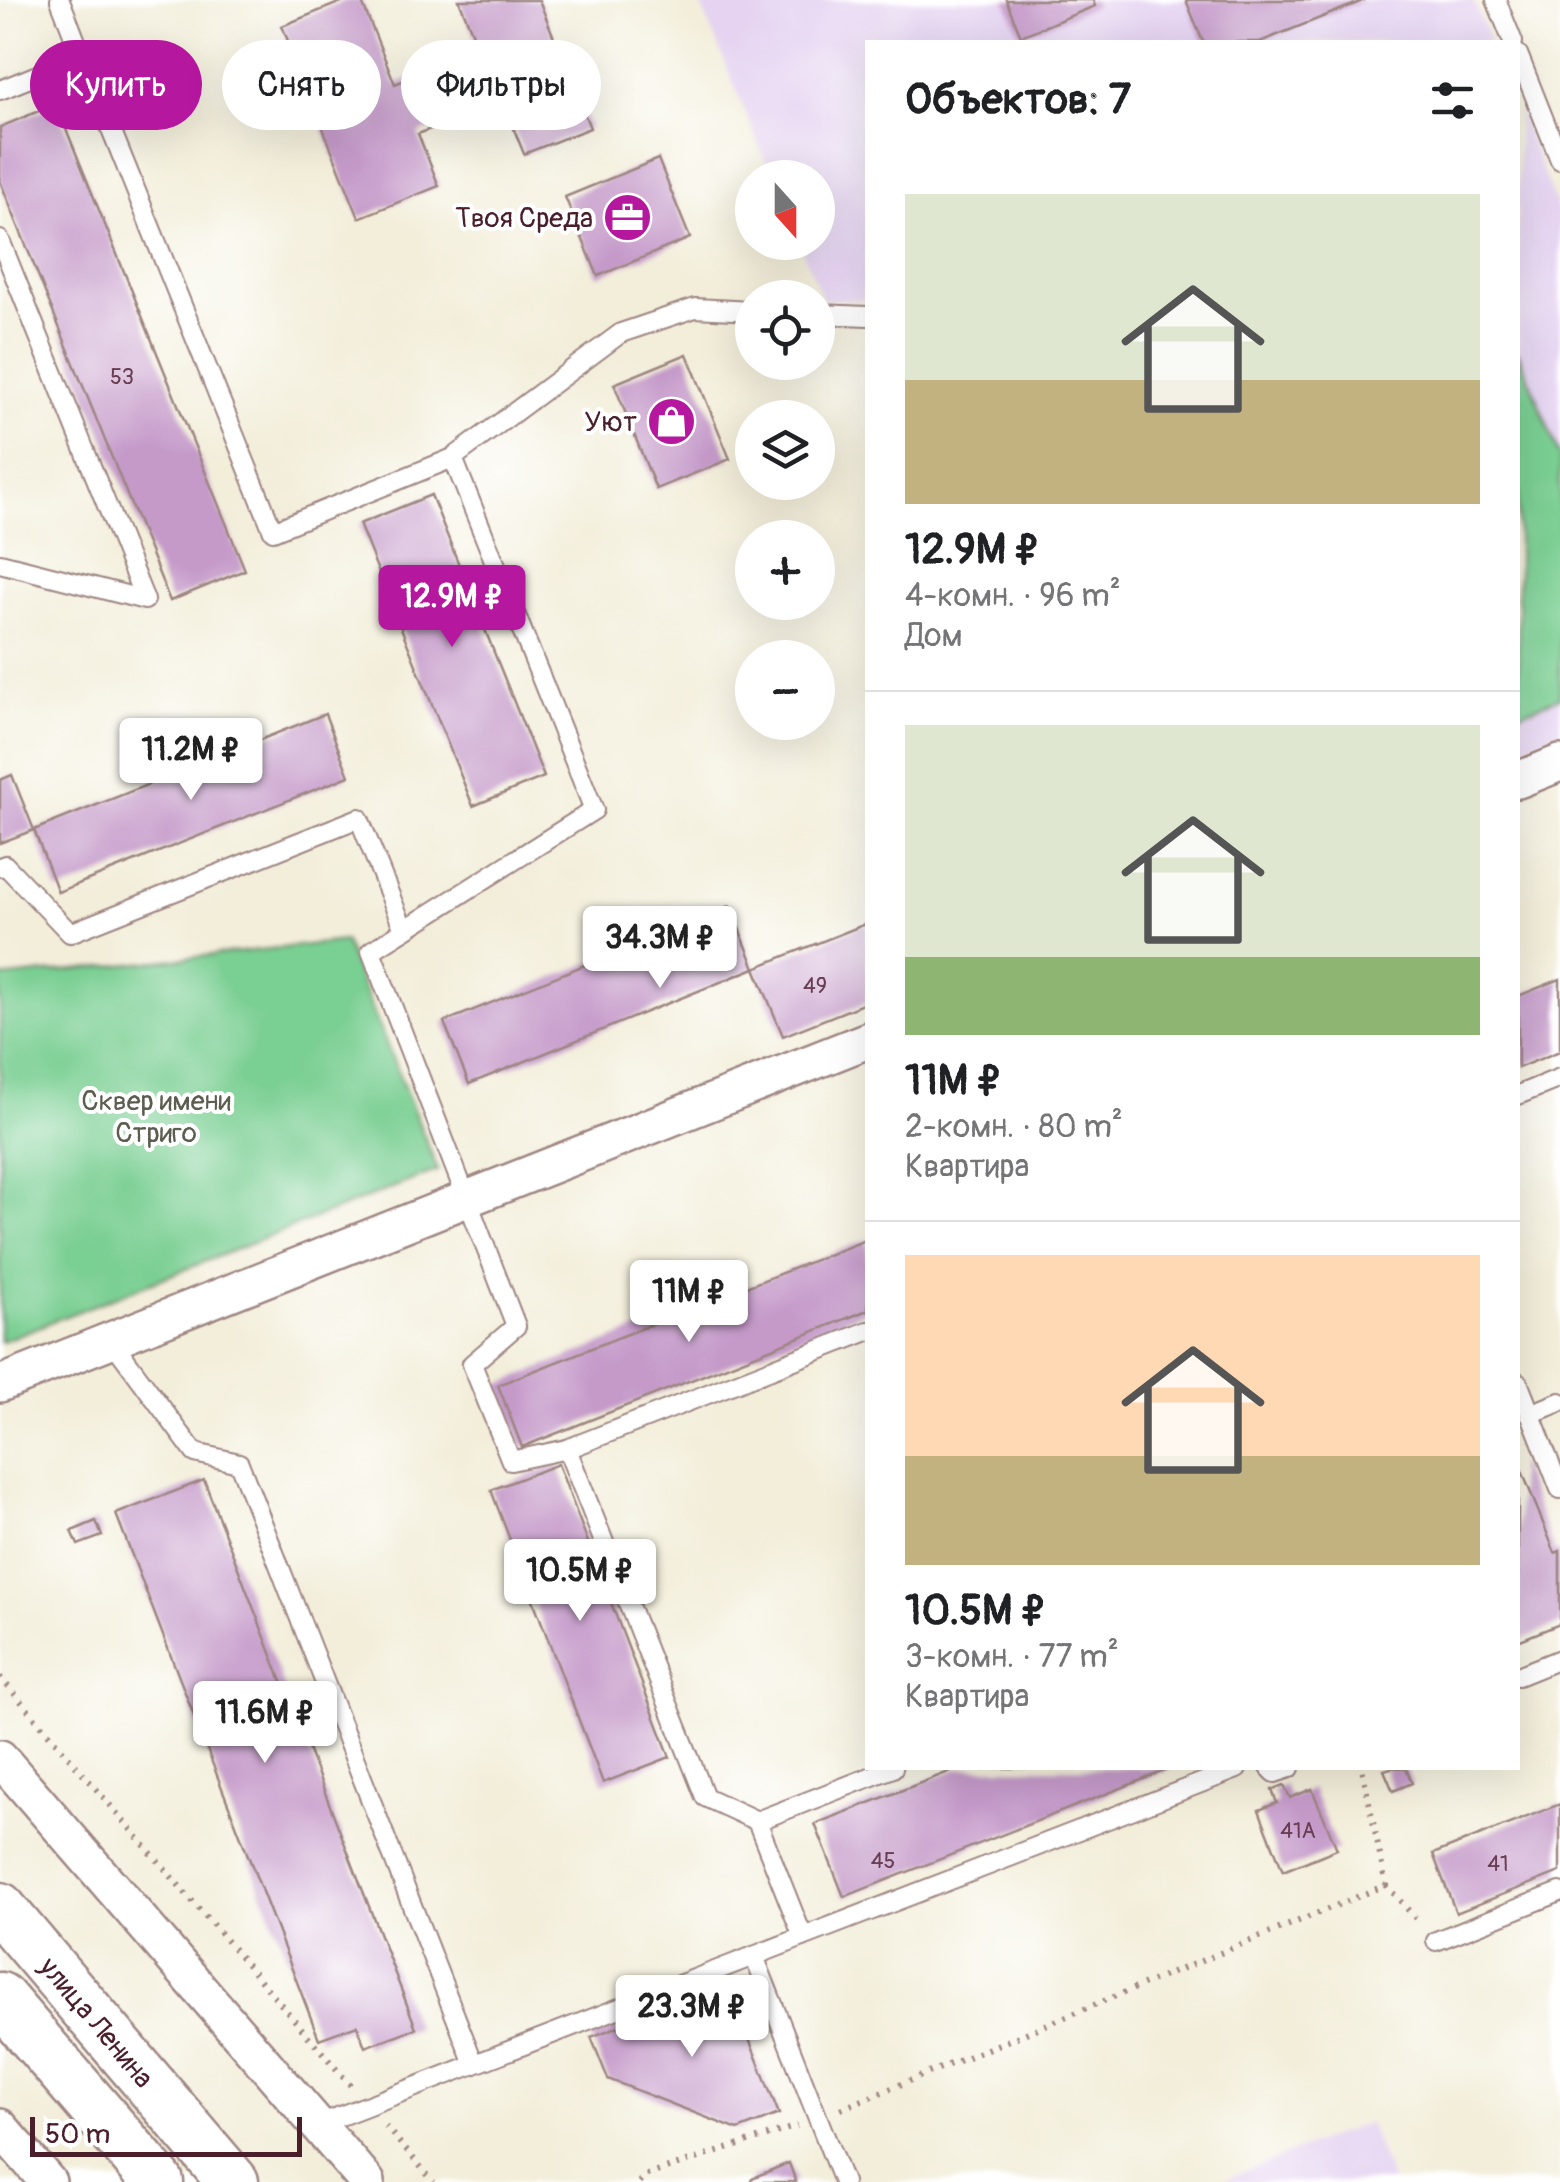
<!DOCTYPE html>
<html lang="ru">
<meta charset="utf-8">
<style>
:root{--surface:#fff;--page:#f6f6f6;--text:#202124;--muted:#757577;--line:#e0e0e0;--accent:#b5179e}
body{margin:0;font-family:Pangolin,sans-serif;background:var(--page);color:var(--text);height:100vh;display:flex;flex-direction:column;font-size:38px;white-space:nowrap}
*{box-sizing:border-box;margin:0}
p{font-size:32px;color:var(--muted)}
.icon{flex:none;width:55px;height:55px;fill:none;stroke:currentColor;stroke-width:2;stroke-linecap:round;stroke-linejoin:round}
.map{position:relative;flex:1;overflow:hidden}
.panel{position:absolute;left:865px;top:40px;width:655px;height:1730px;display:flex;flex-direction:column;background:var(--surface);border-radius:0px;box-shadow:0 10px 40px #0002}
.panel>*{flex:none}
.banner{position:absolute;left:30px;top:40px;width:685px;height:90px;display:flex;gap:20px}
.needle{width:65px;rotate:159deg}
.buttons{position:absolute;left:735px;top:160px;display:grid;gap:20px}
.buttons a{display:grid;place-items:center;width:100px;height:100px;border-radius:50%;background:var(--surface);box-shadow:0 10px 40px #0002;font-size:50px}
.scale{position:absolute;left:30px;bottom:25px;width:272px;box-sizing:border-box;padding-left:10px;border:5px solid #4a1f2b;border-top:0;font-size:28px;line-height:35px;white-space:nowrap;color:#4a1f2b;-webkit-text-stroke:8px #fff;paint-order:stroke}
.price{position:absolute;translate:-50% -85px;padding:0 22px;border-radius:10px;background:#fff;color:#222;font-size:32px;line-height:65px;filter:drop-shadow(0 2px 5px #0008)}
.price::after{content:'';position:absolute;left:50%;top:60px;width:30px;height:22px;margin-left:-15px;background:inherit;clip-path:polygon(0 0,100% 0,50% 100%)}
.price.active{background:var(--accent);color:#fff}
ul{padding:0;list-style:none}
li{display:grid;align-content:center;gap:20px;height:530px;padding:0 40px}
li+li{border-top:2px solid var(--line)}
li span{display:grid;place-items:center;height:310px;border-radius:0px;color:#555}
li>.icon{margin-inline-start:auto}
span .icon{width:180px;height:180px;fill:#fffc;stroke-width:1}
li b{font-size:42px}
h2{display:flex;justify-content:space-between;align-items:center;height:120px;padding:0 40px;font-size:42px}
.chip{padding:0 35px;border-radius:45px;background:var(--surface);box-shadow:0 10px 40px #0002;font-size:35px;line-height:90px}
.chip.active{background:var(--accent);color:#fff}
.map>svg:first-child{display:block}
</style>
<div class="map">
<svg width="1560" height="2182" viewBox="0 0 1560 2182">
<rect width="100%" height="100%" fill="#fff"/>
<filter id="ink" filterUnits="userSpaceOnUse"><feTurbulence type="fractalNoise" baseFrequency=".01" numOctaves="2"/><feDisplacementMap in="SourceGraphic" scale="20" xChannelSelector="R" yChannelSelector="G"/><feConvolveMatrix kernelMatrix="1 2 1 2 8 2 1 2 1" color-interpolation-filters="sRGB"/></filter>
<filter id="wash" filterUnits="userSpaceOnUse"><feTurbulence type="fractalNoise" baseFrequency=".0048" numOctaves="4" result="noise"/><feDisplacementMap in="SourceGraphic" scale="40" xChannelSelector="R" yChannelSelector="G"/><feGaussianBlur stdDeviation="2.25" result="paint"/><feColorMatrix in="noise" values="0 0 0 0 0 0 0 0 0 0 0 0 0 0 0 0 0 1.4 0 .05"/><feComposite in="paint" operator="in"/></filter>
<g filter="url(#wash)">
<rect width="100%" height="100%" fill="#f3eeda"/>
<g fill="#e5d3f1">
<polygon points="699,0 1473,0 1490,42 868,42 867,300 823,299 799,243 818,242 818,178 772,177"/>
<polygon points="1518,110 1560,216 1560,731 1518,749"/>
<polygon points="1368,2122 1392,2182 1219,2182"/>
</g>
<g fill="#7acf93" stroke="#62775f" stroke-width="2.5">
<polygon points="1518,352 1560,457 1560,697 1518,714"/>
<polygon points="344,941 438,1170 0,1342 0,978"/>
</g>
<g id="blocks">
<g fill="#c59ac9">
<polygon points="346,0 361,0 395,84 480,51 459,0 539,0 590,128 524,154 502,100 418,134 439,186 359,218 282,26"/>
<polygon points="1006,0 1093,0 1095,6 1021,36"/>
<polygon points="1186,0 1365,0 1260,42 1203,42"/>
<polygon points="56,104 245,570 170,601 0,181 0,127"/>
<polygon points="658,159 690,238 598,276 565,197"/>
<polygon points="687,354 730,459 656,489 614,384"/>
<polygon points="431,495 544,777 473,806 359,524"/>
<polygon points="325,714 349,776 58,892 34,830"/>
<polygon points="12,775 34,830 0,843 0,780"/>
<polygon points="730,906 755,968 868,923 868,1002 783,1036 755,968 469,1084 444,1022"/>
<polygon points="1560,979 1560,1051 1518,1068 1518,996"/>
<polygon points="868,1239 868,1310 522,1447 498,1385"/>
<polygon points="1518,1461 1555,1553 1560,1551 1560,1624 1518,1641"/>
<polygon points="558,1464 670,1757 603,1783 491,1490"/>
<polygon points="204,1480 416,2028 365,2047 357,2025 319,2039 116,1514"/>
<polygon points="96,1521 102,1536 78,1545 72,1531"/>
<polygon points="959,1768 1172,1768 844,1897 815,1824"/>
<polygon points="1391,1768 1406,1768 1412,1783 1393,1791 1384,1770"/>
<polygon points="1284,1785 1290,1798 1312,1789 1337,1849 1283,1871 1259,1810 1277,1803 1272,1790"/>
<polygon points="1560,1804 1560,1872 1456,1913 1433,1854"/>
<polygon points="727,1984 779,2114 738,2130 608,2079 591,2037"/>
<polygon points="789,2163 796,2182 750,2182 752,2178"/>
</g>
</g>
</g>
<g filter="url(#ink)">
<use href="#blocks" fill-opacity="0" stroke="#9e8682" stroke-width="2.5"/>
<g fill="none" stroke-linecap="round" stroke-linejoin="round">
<defs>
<g id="service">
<polyline points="1496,0 1513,42"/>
<polyline points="1518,54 1560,160"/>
<polyline points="82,57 273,531 453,458 594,810 371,951 516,1326 472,1364 511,1461 567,1449 705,1797 757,1821"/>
<polyline points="0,90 82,57 60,0"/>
<polyline points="0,240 145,600 0,563"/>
<polyline points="818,314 868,316"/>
<polyline points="453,458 621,333 695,308 752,311"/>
<polyline points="0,867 5,865 70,933 359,818 404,930"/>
<polyline points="1518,1095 1560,1078"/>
<polyline points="112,1341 195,1453 239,1463 474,2064"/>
<polyline points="1518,1382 1560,1489"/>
<polyline points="1530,1414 1560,1402"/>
<polyline points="567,1449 868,1331"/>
<polyline points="1518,1676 1560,1659"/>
<polyline points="1270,1768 1275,1773 1290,1768"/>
<polyline points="803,1937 757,1821 893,1768"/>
<polyline points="1436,1941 1560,1892"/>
<polyline points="754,1956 843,2182"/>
<polyline points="317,2125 1237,1769"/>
</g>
<g id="minor">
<polyline points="1518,780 1560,763"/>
<polyline points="0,1384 868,1040"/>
<polyline points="0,1758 367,2182"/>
<polyline points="0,2127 48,2182"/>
</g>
<g id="secondary">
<polyline points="0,1908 233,2182"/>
<polyline points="0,1998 158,2182"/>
</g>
</defs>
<use href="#service" stroke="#9e8682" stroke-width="22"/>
<use href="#minor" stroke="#9e8682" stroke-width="40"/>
<use href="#secondary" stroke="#9e8682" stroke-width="55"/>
<g stroke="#9e8682" stroke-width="6" stroke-dasharray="2.5 8" stroke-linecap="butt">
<polyline points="0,1677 351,2086"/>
<polyline points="1386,1885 1418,1921"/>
<polyline points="841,2109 1386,1885 1362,1768"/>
<polyline points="385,2126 434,2182"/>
<polyline points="639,2182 644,2176 797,2126"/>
</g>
<use href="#service" stroke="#fff" stroke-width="18"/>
<use href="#minor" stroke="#fff" stroke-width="35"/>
<use href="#secondary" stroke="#fff" stroke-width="50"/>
</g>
</g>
<defs>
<symbol id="office-disc" viewBox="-11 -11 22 22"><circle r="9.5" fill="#b5179e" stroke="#fff"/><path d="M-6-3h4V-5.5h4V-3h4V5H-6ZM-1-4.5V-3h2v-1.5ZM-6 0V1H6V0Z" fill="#fff"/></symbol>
<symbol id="shop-disc" viewBox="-11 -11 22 22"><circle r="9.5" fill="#b5179e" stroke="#fff"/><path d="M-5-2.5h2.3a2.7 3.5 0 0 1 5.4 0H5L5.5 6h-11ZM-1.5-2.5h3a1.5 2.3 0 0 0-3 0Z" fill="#fff"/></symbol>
</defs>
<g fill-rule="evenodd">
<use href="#office-disc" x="600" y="190" width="55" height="55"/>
<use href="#shop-disc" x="644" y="394" width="55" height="55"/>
</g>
<g text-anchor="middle" stroke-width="8" stroke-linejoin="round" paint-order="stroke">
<g font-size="22" fill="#693e52">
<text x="122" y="384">53</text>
<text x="815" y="993">49</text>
<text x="1298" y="1838">41А</text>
<text x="883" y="1868">45</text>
<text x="1498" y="1871">41</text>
</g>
<g font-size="28" fill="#4a1f2b" stroke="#fff" text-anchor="end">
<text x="593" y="227">Твоя Среда</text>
<text x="637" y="431">Уют</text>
</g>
<g font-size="28" fill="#5b5d4f" stroke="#fff">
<text x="156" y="1110">Сквер имени<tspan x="156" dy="32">Стриго</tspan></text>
</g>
<g font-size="28" fill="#4a1f2b" stroke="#fff">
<text transform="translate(97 2022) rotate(50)" y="10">улица Ленина</text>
</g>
</g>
</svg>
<div class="buttons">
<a><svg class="needle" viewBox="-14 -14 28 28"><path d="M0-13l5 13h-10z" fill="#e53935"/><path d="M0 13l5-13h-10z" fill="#757577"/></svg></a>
<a><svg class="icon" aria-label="locate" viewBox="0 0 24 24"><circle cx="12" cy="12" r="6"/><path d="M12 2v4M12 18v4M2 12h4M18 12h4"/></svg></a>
<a><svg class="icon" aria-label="layers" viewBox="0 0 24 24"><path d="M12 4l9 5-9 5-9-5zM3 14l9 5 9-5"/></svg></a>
<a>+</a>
<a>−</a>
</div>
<div class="scale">50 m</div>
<b class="price active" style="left:452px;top:650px">12.9M ₽</b>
<b class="price" style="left:191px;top:803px">11.2M ₽</b>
<b class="price" style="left:660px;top:991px">34.3M ₽</b>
<b class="price" style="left:689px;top:1345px">11M ₽</b>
<b class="price" style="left:580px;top:1624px">10.5M ₽</b>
<b class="price" style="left:265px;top:1766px">11.6M ₽</b>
<b class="price" style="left:692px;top:2060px">23.3M ₽</b>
<div class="banner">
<a class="chip active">Купить</a>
<a class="chip">Снять</a>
<a class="chip">Фильтры</a>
</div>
<section class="panel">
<h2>Объектов: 7<svg class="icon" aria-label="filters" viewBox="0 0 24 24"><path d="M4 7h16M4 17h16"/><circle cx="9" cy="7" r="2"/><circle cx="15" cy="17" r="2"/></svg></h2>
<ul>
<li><span style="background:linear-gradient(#dfe7d0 60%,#c2b280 0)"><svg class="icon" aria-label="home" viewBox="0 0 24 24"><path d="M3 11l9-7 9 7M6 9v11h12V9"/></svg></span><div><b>12.9M ₽</b><p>4-комн. · 96 m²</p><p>Дом</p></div></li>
<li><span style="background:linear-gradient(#dfe7d0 75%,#8fb573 0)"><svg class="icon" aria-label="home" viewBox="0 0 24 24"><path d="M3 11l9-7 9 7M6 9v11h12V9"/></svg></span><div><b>11M ₽</b><p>2-комн. · 80 m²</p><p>Квартира</p></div></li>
<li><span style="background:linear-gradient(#ffd9b3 65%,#c2b280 0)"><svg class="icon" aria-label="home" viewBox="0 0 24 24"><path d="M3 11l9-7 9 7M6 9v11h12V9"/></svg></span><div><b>10.5M ₽</b><p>3-комн. · 77 m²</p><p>Квартира</p></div></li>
</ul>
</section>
</div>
